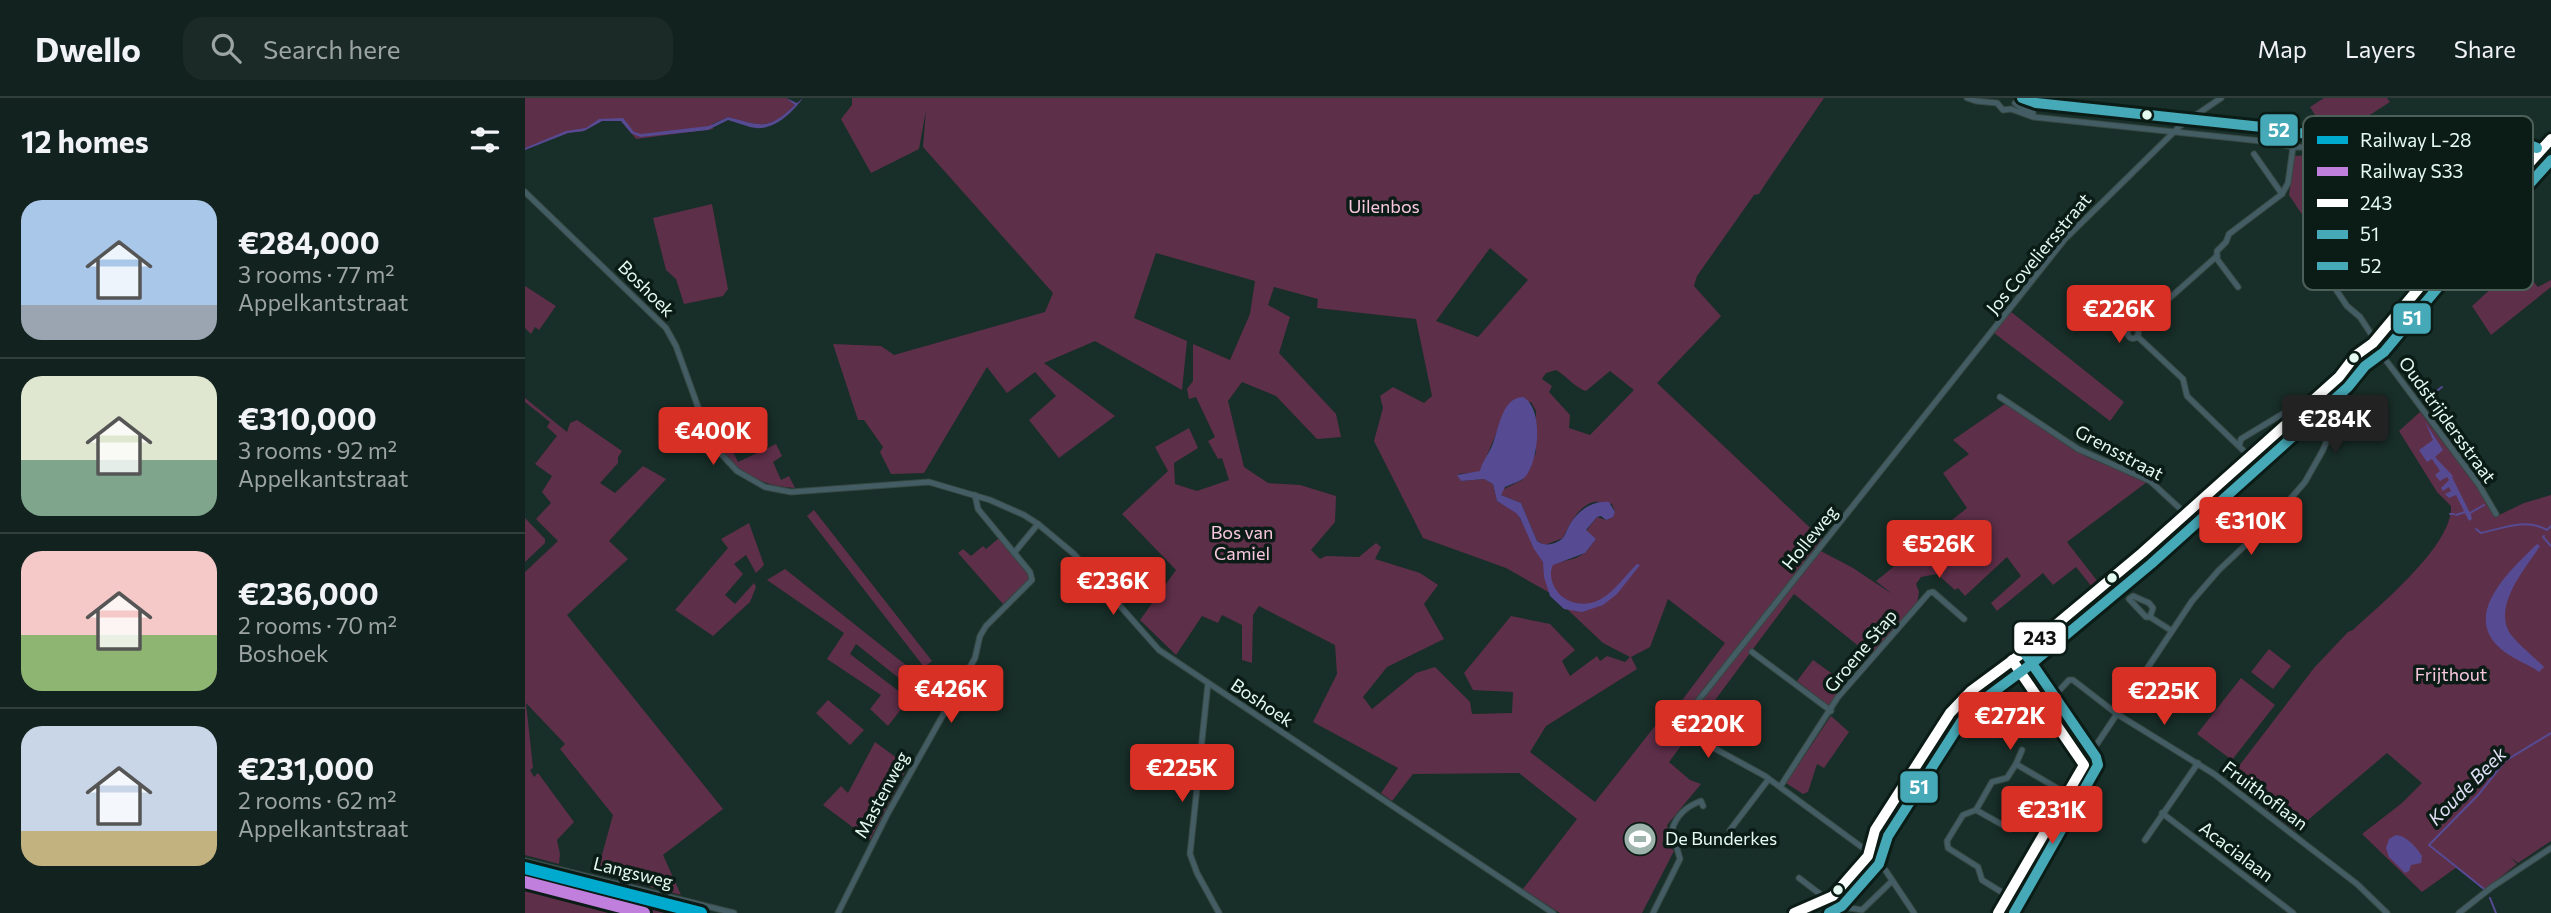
<!DOCTYPE html>
<meta charset="utf-8">
<style>
:root{--surface:#12221e;--page:#1b2a27;--text:#f1f3f6;--muted:#9ca4a4;--line:#313f3c;--accent:#d93025}
body{margin:0;font-family:Commissioner,sans-serif;background:var(--page);color:var(--text);height:100vh;display:flex;flex-direction:column;font-size:26px;white-space:nowrap}
*{box-sizing:border-box;margin:0}
p{font-size:23px;color:var(--muted)}
.icon{flex:none;width:38px;height:38px;fill:none;stroke:currentColor;stroke-width:2;stroke-linecap:round;stroke-linejoin:round}
.map{position:relative;flex:1;overflow:hidden}
.drawer{display:flex;flex-direction:column;background:var(--surface);width:525px}
.drawer>*{flex:none}
.price{position:absolute;translate:-50% -60px;padding:0 16px;border-radius:7px;background:var(--accent);color:#fff;font-size:23px;line-height:46px;filter:drop-shadow(0 2px 4px #0008)}
.price::after{content:'';position:absolute;left:50%;top:42px;width:21px;height:16px;margin-left:-10px;background:inherit;clip-path:polygon(0 0,100% 0,50% 100%)}
.price.selected{background:#222;color:#fff}
ul{padding:0;list-style:none}
li{display:flex;align-items:center;gap:21px;height:175px;padding:0 21px}
li+li{border-top:2px solid var(--line)}
li span{display:grid;place-items:center;flex:none;width:196px;height:140px;border-radius:21px;color:#555}
li>.icon{margin-inline-start:auto}
span .icon{width:84px;height:84px;fill:#fffc;stroke-width:1}
li b{font-size:30px}
h2{display:flex;justify-content:space-between;align-items:center;height:84px;padding:0 21px;font-size:30px}
header{display:flex;align-items:center;gap:42px;box-sizing:border-box;height:98px;padding:0 35px;background:var(--surface);border-bottom:2px solid var(--line)}
header strong{font-size:33px}
nav{display:flex;gap:38px;margin-inline-start:auto;font-size:24px}
.search{width:490px;height:63px;background:var(--page);display:flex;align-items:center;gap:18px;box-sizing:border-box;padding:0 24px;border-radius:21px;color:var(--muted);font-size:26px}
main{display:flex;flex:1;min-height:0}
.map>svg:first-child{display:block}
</style>
<header>
<strong>Dwello</strong>
<div class="search"><svg class="icon" aria-label="search" viewBox="0 0 24 24"><circle cx="10" cy="10" r="6"/><path d="M15 15l6 6"/></svg>Search here</div>
<nav><a>Map</a><a>Layers</a><a>Share</a></nav>
</header>
<main>
<section class="drawer">
<h2>12 homes<svg class="icon" aria-label="filters" viewBox="0 0 24 24"><path d="M4 7h16M4 17h16"/><circle cx="9" cy="7" r="2"/><circle cx="15" cy="17" r="2"/></svg></h2>
<ul>
<li><span style="background:linear-gradient(#a9c7e8 75%,#9aa5b1 0)"><svg class="icon" aria-label="home" viewBox="0 0 24 24"><path d="M3 11l9-7 9 7M6 9v11h12V9"/></svg></span><div><b>€284,000</b><p>3 rooms · 77 m²</p><p>Appelkantstraat</p></div></li>
<li><span style="background:linear-gradient(#dfe7d0 60%,#7fa58c 0)"><svg class="icon" aria-label="home" viewBox="0 0 24 24"><path d="M3 11l9-7 9 7M6 9v11h12V9"/></svg></span><div><b>€310,000</b><p>3 rooms · 92 m²</p><p>Appelkantstraat</p></div></li>
<li><span style="background:linear-gradient(#f6c9c9 60%,#8fb573 0)"><svg class="icon" aria-label="home" viewBox="0 0 24 24"><path d="M3 11l9-7 9 7M6 9v11h12V9"/></svg></span><div><b>€236,000</b><p>2 rooms · 70 m²</p><p>Boshoek</p></div></li>
<li><span style="background:linear-gradient(#c9d6e8 75%,#c2b280 0)"><svg class="icon" aria-label="home" viewBox="0 0 24 24"><path d="M3 11l9-7 9 7M6 9v11h12V9"/></svg></span><div><b>€231,000</b><p>2 rooms · 62 m²</p><p>Appelkantstraat</p></div></li>
</ul>
</section>
<div class="map">
<svg width="2026" height="815" viewBox="0 0 2026 815">
<rect width="100%" height="100%" fill="#182e28"/>
<g fill="#5e2f49" fill-rule="evenodd">
<path d="M0 0H261L271 6C244 32 238 29 203 19L187 26 188 31 111 41 96 23H77L59 33 43 35 0 50Z"/>
<path d="M327 0H1299L1239 88 1234 96 1229 97 1172 178 1169 188 1196 218 1132 285 1298 442 1292 451 1328 470 1367 496 1351 483 1442 410 1418 375 1444 356 1428 342 1480 306 1562 359 1622 384 1542 444 1573 484 1567 489 1551 469 1528 487 1518 475 1472 513 1466 505 1496 478 1482 459 1440 498 1433 490 1430 492 1412 476 1396 479 1391 486 1394 494 1392 506 1347 559 1269 496 1144 664 1165 682 1176 686 1142 727 1145 739 1137 745 1139 750 1145 748 1149 753 1117 815H1035L998 791 1052 721 994 675 888 676 867 703 856 695 873 670 788 624 812 576 810 547 734 508 728 517 727 565 717 562V527L697 517 693 525 677 518 651 557 615 522 651 472 597 416 643 373 630 349 664 330 673 350 649 365 650 386 672 393 704 382 697 360 693 361 683 343 690 339 671 299 664 301 662 291 668 283V246L705 262 725 216 730 183 631 155 609 220 662 243 657 292 570 243 519 265 590 318 534 360 504 322 531 298 510 274 482 295 462 269 399 375 366 376 355 354 358 349 339 322H333L308 246 356 248 369 257 520 214 528 195 398 49 401 12 394 51 346 75 316 21 327 7ZM965 150 1003 182 953 239 911 223ZM749 189 793 201 792 210 891 221 907 298 899 305 868 289 855 298 858 310 849 343 898 440 981 470 1025 495 1078 545 1105 559 1100 564 1082 558 1075 563 1072 558 1045 578 1037 563 1050 552 1025 526 986 518 939 575 948 592 988 594 987 615 947 616 945 604 910 569 891 575 847 611 838 599 862 569 919 541 899 506 913 487 895 475 850 461 856 449 851 445 834 459 801 458 795 461 786 452 810 424 811 398 775 387 743 385 719 369 703 303 717 284 751 298 792 341 816 339 811 316 754 255 765 219 743 207ZM1031 272C1040 277 1052 291 1061 293L1085 273 1109 292 1065 337 1044 330 1045 317 1024 294 1027 288 1017 281 1021 275ZM1006 304 1011 313V355L997 382 977 392 976 397 996 405 1012 443 1020 447 1038 440C1044 427 1054 407 1069 404 1074 403 1082 406 1087 406L1090 414 1087 419 1081 422 1072 419 1061 433 1071 441 1060 455 1051 460 1028 466 1018 464 992 415 972 403 968 386 959 381 936 383 933 376 955 374 983 307ZM1143 501 1200 545 1146 617 1141 614 1070 704 1005 654 1021 628 1112 571 1106 559 1125 549Z"/>
<polygon points="1799,0 1862,0 1865,4 1806,42 1785,9"/>
<polygon points="1786,57 1826,60 1819,112 1831,130 1801,152 1764,97 1769,58"/>
<polygon points="187,106 203,191 198,198 159,206 151,181 141,172 128,120"/>
<polygon points="1976,145 2013,189 2026,182 2026,189 1966,237 1947,208 1968,189 1950,164"/>
<polygon points="0,188 31,208 14,232 10,229 6,236 0,230"/>
<polygon points="1485,213 1599,304 1585,323 1469,235"/>
<polygon points="0,300 42,334 45,325 52,322 97,353 93,359 93,365 75,385 90,395 118,368 141,381 84,443 103,461 42,517 198,711 138,757 156,797 72,775 88,717 35,651 40,646 1,605 8,670 5,672 9,679 13,675 49,724 32,742 35,756 34,766 0,757 0,474 33,443 11,421 26,405 17,394 27,378 10,366 32,338 22,329 25,324 0,304"/>
<path d="M1895 314 1956 394 1970 419 1999 405 2026 397V743L1993 765 1985 759 1992 766 1959 792 1932 769 1897 794 1837 736 1877 705 1897 685 1862 655 1770 733 1704 681 1789 570 1823 534 1828 532C1856 506 1928 447 1926 408L1912 394 1874 333Z"/>
<path d="M191 319 213 364 251 346 257 358 248 364 256 382 264 378 270 390C229 389 196 363 181 325Z"/>
<polygon points="289,412 407,563 399,569 282,418"/>
<polygon points="0,420 20,441 20,445 0,464"/>
<polygon points="224,425 239,467 231,475 221,457 209,466 218,476 200,497 210,506 229,485 231,489 225,504 188,538 150,512 203,450 196,441"/>
<polygon points="474,440 501,473 504,481 478,506 433,455 438,451 446,458 458,448 461,451"/>
<polygon points="260,471 421,599 414,612 331,546 325,556 384,601 363,628 345,611 356,597 302,561 319,535 242,482"/>
<polygon points="1744,551 1766,568 1748,591 1726,574"/>
<polygon points="1288,562 1323,587 1307,607 1304,608 1272,583"/>
<polygon points="1716,580 1750,607 1707,662 1672,636"/>
<polygon points="303,602 339,632 325,647 291,615"/>
<polygon points="1306,618 1324,634 1299,670 1292,666 1283,694 1278,696 1261,685"/>
<polygon points="350,644 383,668 345,742 298,707 316,688 323,695"/>
<polygon points="0,776 147,815 0,815"/>
</g>
<g fill="#564b93">
<path d="M261 0 272 5 278 0C266 16 247 35 225 29 218 27 210 24 203 22L183 32 115 39 106 35 96 23H77L59 33 43 35 0 52V50L41 33 61 30 74 21 98 20 109 34 116 36 184 28 203 19C238 28 242 33 270 7Z"/>
<path d="M998 299C1019 310 1014 363 1000 379 995 384 986 386 980 389L976 397 996 405 1012 443C1020 449 1030 447 1038 440 1039 439 1042 432 1043 430 1051 414 1066 402 1084 404L1090 414 1088 419 1081 422 1076 418 1072 419 1061 432 1071 441 1060 455 1028 467C1024 475 1026 485 1032 493 1036 499 1043 503 1051 505 1080 511 1096 481 1112 466L1115 467 1092 496 1078 507 1057 514 1039 511 1025 498 1019 479 1018 464 1009 451 995 420 991 415 972 403 968 386 959 381 936 383 932 377 955 373C957 364 963 357 967 348 974 332 976 300 998 299Z"/>
<polygon points="1900,324 1918,352 1910,359 1928,378 1927,379 1946,417 1947,421 1944,423 1931,397 1924,400 1920,396 1926,393 1924,389 1918,393 1916,390 1924,382 1922,379 1915,383 1910,377 1915,373 1907,361 1902,364 1894,352 1908,342"/>
<path d="M2012 446 2015 448C2001 470 1965 510 1987 538 1996 549 2008 558 2019 569L2014 574C2002 565 1987 561 1976 551 1935 516 1987 471 2012 446Z"/>
<path d="M1871 737C1882 738 1891 749 1897 758L1896 765 1886 767 1884 773 1880 775 1864 759 1861 750 1864 741Z"/>
</g>
<g fill="none" stroke-linecap="round" stroke-linejoin="round">
<g stroke="#564b93" stroke-width="2">
<polyline points="1898,303 1917,289"/>
<polyline points="1945,415 1959,407"/>
<polyline points="1925,416 1929,416"/>
<polyline points="1931,417 1940,414"/>
<path d="M1951 431 1956 435C1979 430 2000 420 2022 432L2026 428"/>
<polyline points="2019,438 2018,439 2026,448"/>
<polyline points="1959,791 1904,747 1954,696 1980,663 2026,635"/>
<polyline points="1965,800 1971,815"/>
</g>
<defs>
<g id="minor">
<polyline points="1442,0 1451,3 1472,5 1478,12 1486,11 1508,19 1736,43 1768,49 1990,55 2006,63"/>
<polyline points="1490,5 1499,12 1508,15"/>
<polyline points="1729,56 1757,96"/>
<polyline points="1985,56 1999,72"/>
<polyline points="0,94 141,230 151,248 186,345 212,373 240,389 266,394 404,384 465,402 499,417 513,426 549,456 634,552 1028,815"/>
<polyline points="1785,153 1822,208 1835,219 1850,242"/>
<polyline points="1713,189 1692,161 1692,153 1701,144 1704,136 1757,96 1763,85 1768,49"/>
<circle cx="1608" cy="235" r="5.5"/>
<polyline points="1611,230 1692,158"/>
<polyline points="1612,238 1658,281 1662,298 1725,359"/>
<polyline points="1848,245 1954,387 1971,416"/>
<polyline points="1831,261 1839,255 1919,160 2026,41"/>
<polyline points="1475,299 1553,351 1625,383 1661,416"/>
<polyline points="1714,348 1716,341 1759,315"/>
<polyline points="489,455 513,426"/>
<polyline points="1625,519 1628,510 1624,505 1608,498 1604,501 1621,519 1625,519 1647,533"/>
<polyline points="1227,554 1306,613"/>
<polyline points="1487,562 1559,667"/>
<polyline points="683,585 665,756 672,775 694,815"/>
<polyline points="1519,609 1544,582 1548,582 1592,616 1689,676 1832,786 1862,815"/>
<polyline points="1491,666 1497,652"/>
<polyline points="1255,689 1313,599 1404,495 1408,494 1439,521"/>
<polyline points="1451,712 1485,731"/>
<polyline points="1637,715 1768,815"/>
<polyline points="1205,732 1243,682"/>
<polyline points="1620,742 1673,665"/>
<polyline points="1346,753 1338,750 1240,678 1167,638 1157,629 1157,623 1540,141 1655,28 1696,0"/>
<polyline points="1343,758 1361,773 1389,815"/>
<polyline points="0,763 209,815"/>
<polyline points="1274,780 1295,796 1301,815"/>
<polyline points="1308,798 1319,809 1337,812 1366,784"/>
<polyline points="1483,798 1457,782 1453,769 1423,750 1422,743 1438,717 1451,712 1467,684 1482,680 1491,666 1542,696"/>
<polyline points="313,815 363,715 450,560 455,538 461,528 507,482 505,474 453,411 450,397"/>
<path d="M1128 815 1155 761 1147 732C1151 718 1162 708 1176 703L1178 708"/>
<path d="M1269 815 1308 798 1343 758 1350 732 1425 615 1446 593 1496 556 1617 455 1806 287C1821 273 1829 256 1848 245"/>
<polyline points="1473,815 1564,658 1667,503 1694,472 1748,421 1780,384 1798,352 1827,281 1820,273"/>
<polyline points="1934,815 1967,789 2026,750"/>
</g>
</defs>
<use href="#minor" stroke="#364943" stroke-width="7"/>
<use href="#minor" stroke="#445c64" stroke-width="5"/>
<defs>
<g id="bus-1">
<polyline points="1269,815 1308,798 1343,758 1350,732 1425,615 1446,593 1496,556 1617,455 1814,279 1830,258 1848,245 1919,160 2026,41"/>
<polyline points="1473,815 1559,667 1487,562"/>
</g>
<g id="bus-2">
<polyline points="1304,815 1317,808 1354,766 1363,738 1436,624 1455,604 1505,567 1626,466 1823,289 1840,268 1859,254 1930,169 2026,62"/>
<polyline points="1489,815 1573,667 1571,659 1499,554"/>
</g>
<polyline id="bus-3" points="1497,0 1511,5 1737,29 1769,35 1990,41 2012,50"/>
</defs>
<use href="#bus-1" stroke="#0b1c16" stroke-width="16"/>
<use href="#bus-2" stroke="#0b1c16" stroke-width="16"/>
<use href="#bus-3" stroke="#0b1c16" stroke-width="16"/>
<use href="#bus-1" stroke="#fff" stroke-width="10"/>
<use href="#bus-2" stroke="#46a9b7" stroke-width="10"/>
<use href="#bus-3" stroke="#46a9b7" stroke-width="10"/>
<defs>
<polyline id="rail-1" points="0,770 176,815"/>
<polyline id="rail-2" points="0,784 119,815"/>
</defs>
<use href="#rail-1" stroke="#0b1c16" stroke-width="18"/>
<use href="#rail-2" stroke="#0b1c16" stroke-width="18"/>
<use href="#rail-1" stroke="#00a9ce" stroke-width="12"/>
<use href="#rail-2" stroke="#c07fdc" stroke-width="12"/>
</g>
<defs>
<symbol id="stadium-disc" viewBox="-11 -11 22 22"><circle r="9.5" fill="#9db3ab" stroke="#0b1c16"/><path d="M0-5a6.5 5 0 1 0 0 10a6.5 5 0 1 0 0-10ZM-3.5-1.8h7v3.6h-7Z" fill="#fff"/></symbol>
</defs>
<g fill-rule="evenodd">
<use href="#stadium-disc" x="1096" y="722" width="38" height="38"/>
</g>
<g fill="#e5fbf2" stroke="#0b1c16" stroke-width="2.5">
<circle cx="1622" cy="17" r="6"/>
<circle cx="1829" cy="260" r="6"/>
<circle cx="1587" cy="480" r="6"/>
<circle cx="1313" cy="792" r="6"/>
</g>
<g text-anchor="middle" stroke-width="7" stroke-linejoin="round" paint-order="stroke">
<g font-size="18" fill="#f9c8df" stroke="#0b1c16">
<text x="859" y="115">Uilenbos</text>
<text x="717" y="441">Bos van<tspan x="717" dy="21">Camiel</tspan></text>
<text x="1926" y="583">Frijthout</text>
</g>
<g font-size="18" fill="#e5fbf2" stroke="#0b1c16">
<text transform="translate(1514 156) rotate(-50)" y="6">Jos Coveliersstraat</text>
<text transform="translate(121 191) rotate(45)" y="6">Boshoek</text>
<text transform="translate(1922 322) rotate(54)" y="6">Oudstrijdersstraat</text>
<text transform="translate(1594 355) rotate(28)" y="6">Grensstraat</text>
<text transform="translate(1285 440) rotate(-51)" y="6">Holleweg</text>
<text transform="translate(1336 553) rotate(-50)" y="6">Groene Stap</text>
<text transform="translate(737 605) rotate(34)" y="6">Boshoek</text>
<text transform="translate(357 697) rotate(-62)" y="6">Mastenweg</text>
<text transform="translate(1740 698) rotate(37)" y="6">Fruithoflaan</text>
<text transform="translate(1711 754) rotate(37)" y="6">Acacialaan</text>
<text transform="translate(108 775) rotate(14)" y="6">Langsweg</text>
</g>
<g font-size="18" fill="#e5fbf2" stroke="#0b1c16" text-anchor="start">
<text x="1140" y="747">De Bunderkes</text>
</g>
<g font-size="19" font-style="italic" fill="#e2e0f7" stroke="#0b1c16">
<text transform="translate(1942 688) rotate(-45)" y="7">Koude Beek</text>
</g>
</g>
<rect x="1778" y="18" width="230" height="174" rx="10" fill="#0b1c16" stroke="#4c5f58" stroke-width="2"/>
<rect x="1792" y="38" width="31" height="8" fill="#00a9ce"/>
<rect x="1792" y="69" width="31" height="9" fill="#c07fdc"/>
<rect x="1792" y="101" width="31" height="8" fill="#fff"/>
<rect x="1792" y="132" width="31" height="9" fill="#46a9b7"/>
<rect x="1792" y="164" width="31" height="8" fill="#46a9b7"/>
<g font-size="19" fill="#e5fbf2">
<text x="1835" y="49">Railway L-28</text>
<text x="1835" y="80">Railway S33</text>
<text x="1835" y="112">243</text>
<text x="1835" y="143">51</text>
<text x="1835" y="175">52</text>
</g>
<g stroke="#0b1c16" stroke-width="2.5">
<rect x="1734" y="15" width="40" height="34" rx="7" fill="#46a9b7"/>
<rect x="1867" y="204" width="40" height="33" rx="7" fill="#46a9b7"/>
<rect x="1488" y="523" width="54" height="34" rx="7" fill="#fff"/>
<rect x="1374" y="672" width="40" height="34" rx="7" fill="#46a9b7"/>
</g>
<g font-size="19" text-anchor="middle" font-weight="bold" fill="#fff">
<text x="1754" y="39">52</text>
<text x="1887" y="227">51</text>
<text x="1394" y="696">51</text>
</g>
<g font-size="19" text-anchor="middle" font-weight="bold" fill="#111">
<text x="1515" y="547">243</text>
</g>
</svg>
<b class="price" style="left:1594px;top:247px">€226K</b>
<b class="price selected" style="left:1810px;top:357px">€284K</b>
<b class="price" style="left:188px;top:369px">€400K</b>
<b class="price" style="left:1726px;top:459px">€310K</b>
<b class="price" style="left:1414px;top:482px">€526K</b>
<b class="price" style="left:588px;top:519px">€236K</b>
<b class="price" style="left:426px;top:627px">€426K</b>
<b class="price" style="left:1639px;top:629px">€225K</b>
<b class="price" style="left:1485px;top:654px">€272K</b>
<b class="price" style="left:1183px;top:662px">€220K</b>
<b class="price" style="left:657px;top:706px">€225K</b>
<b class="price" style="left:1527px;top:748px">€231K</b>
</div>
</main>
